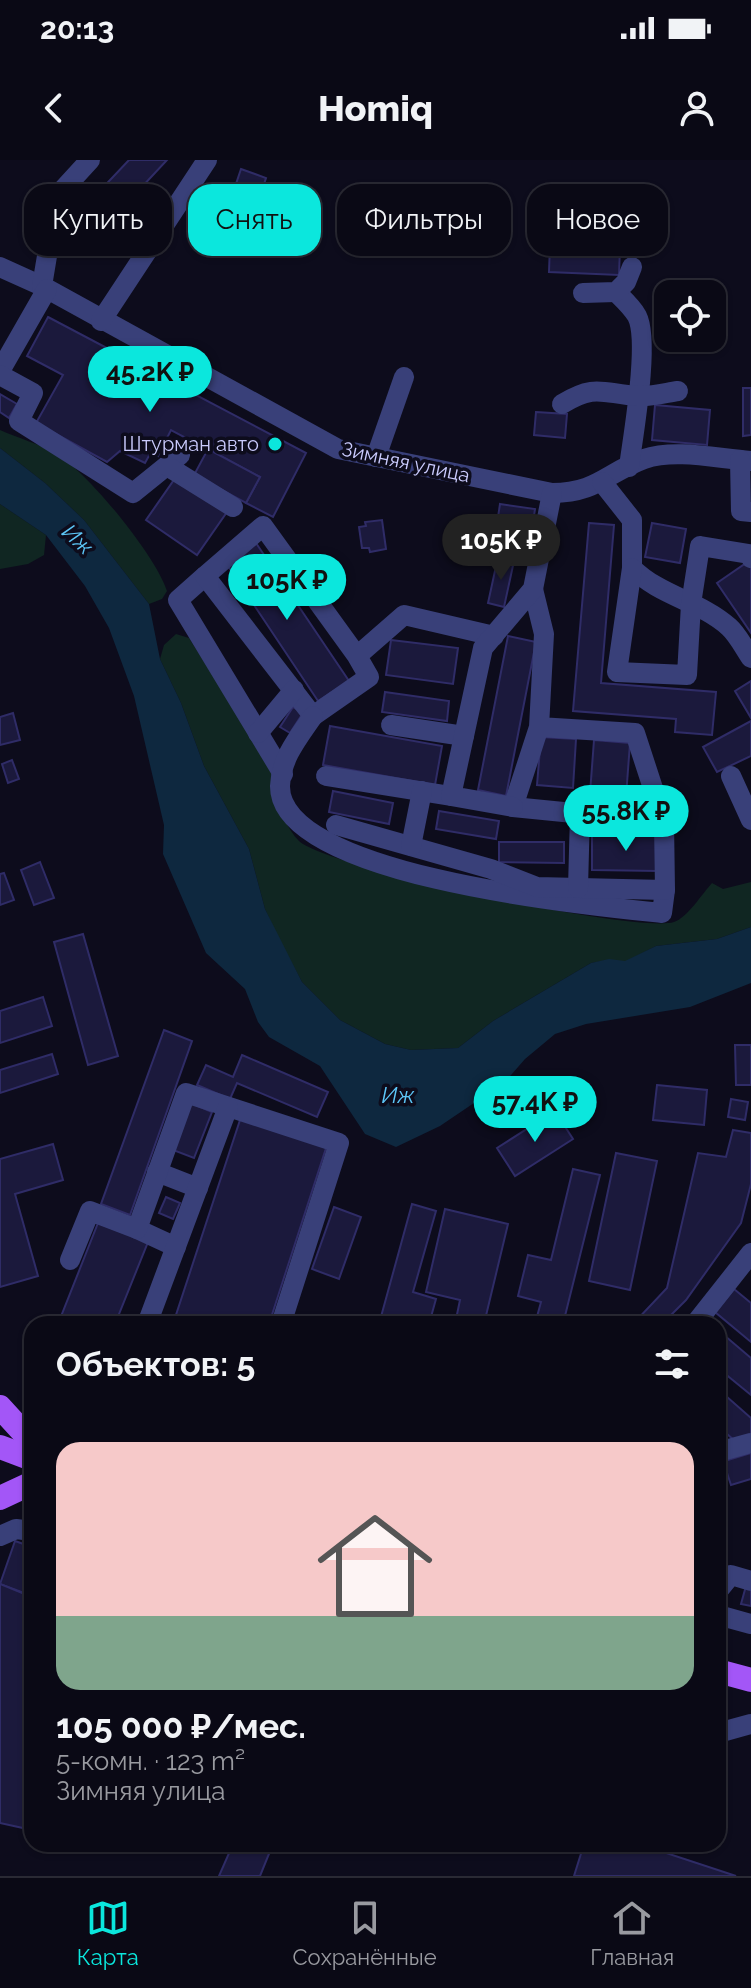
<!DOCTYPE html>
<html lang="ru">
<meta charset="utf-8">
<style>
:root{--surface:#0a0915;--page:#13121e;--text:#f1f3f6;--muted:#999aa0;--line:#2a2a34;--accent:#0be7dd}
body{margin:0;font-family:Raleway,sans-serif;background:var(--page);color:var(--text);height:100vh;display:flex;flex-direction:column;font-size:30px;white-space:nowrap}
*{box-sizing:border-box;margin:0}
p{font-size:26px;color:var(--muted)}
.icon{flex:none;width:44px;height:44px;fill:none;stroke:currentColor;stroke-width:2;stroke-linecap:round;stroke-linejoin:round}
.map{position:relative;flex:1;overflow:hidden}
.side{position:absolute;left:24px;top:1156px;width:702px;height:536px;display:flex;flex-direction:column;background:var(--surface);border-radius:24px;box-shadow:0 2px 6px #0004,0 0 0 2px var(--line)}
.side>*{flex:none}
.top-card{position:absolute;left:24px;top:24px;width:704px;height:72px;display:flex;gap:16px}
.fabs{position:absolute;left:654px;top:120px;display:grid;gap:16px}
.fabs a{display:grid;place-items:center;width:72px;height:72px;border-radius:16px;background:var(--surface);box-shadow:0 2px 6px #0004,0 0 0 2px var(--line);font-size:40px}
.price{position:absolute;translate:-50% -68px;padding:0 18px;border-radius:28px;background:var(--accent);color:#111;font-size:26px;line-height:52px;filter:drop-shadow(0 2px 4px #0008)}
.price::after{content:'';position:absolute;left:50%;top:48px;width:24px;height:18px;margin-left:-12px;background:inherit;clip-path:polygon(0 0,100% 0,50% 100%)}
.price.current{background:#222;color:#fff}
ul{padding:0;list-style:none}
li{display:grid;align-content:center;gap:16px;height:424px;padding:0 32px}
li span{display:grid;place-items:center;height:248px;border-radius:24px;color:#555}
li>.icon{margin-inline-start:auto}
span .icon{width:144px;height:144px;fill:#fffc;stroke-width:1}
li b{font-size:34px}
h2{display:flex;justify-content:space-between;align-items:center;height:96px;padding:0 32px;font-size:34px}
.pill{padding:0 28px;border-radius:24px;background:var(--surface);box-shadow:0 2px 6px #0004,0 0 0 2px var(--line);font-size:28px;line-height:72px}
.pill.current{background:var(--accent);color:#111}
.status{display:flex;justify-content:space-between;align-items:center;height:56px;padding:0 40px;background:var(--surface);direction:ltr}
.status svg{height:22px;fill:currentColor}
header{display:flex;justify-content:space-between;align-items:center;height:104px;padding:0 32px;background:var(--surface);font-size:36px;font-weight:800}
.dock{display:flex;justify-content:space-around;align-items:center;height:112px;border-top:2px solid var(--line);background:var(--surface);font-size:22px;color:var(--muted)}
.dock a{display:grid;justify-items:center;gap:4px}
.dock .current{color:var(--accent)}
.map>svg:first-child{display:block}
</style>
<div class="status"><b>20:13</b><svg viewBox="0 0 49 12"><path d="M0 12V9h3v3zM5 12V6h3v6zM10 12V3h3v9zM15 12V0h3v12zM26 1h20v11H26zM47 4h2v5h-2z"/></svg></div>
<header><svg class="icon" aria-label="back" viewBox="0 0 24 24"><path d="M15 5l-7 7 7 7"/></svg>Homiq<svg class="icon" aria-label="person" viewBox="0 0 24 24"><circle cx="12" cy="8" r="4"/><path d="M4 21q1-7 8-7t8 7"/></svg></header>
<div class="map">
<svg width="751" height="1716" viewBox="0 0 751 1716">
<rect width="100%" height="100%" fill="#0d0c1c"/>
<g fill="#102622">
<path d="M0 270C18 278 40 284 58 295 89 314 156 396 167 431L162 439 149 444 84 360 45 323 0 288Z"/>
<polygon points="0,344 46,375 44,395 28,404 0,409"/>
<path d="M176 474 189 478 275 614 271 634C279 648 288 670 299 681 328 708 636 774 674 762 687 758 702 734 712 723L723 729 751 722V767L717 779 656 786 625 802 609 800 591 803 493 861 458 888 411 890 385 884 340 860 302 822 279 779 265 749 249 689 204 606 181 543 160 499 164 485Z"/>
</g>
<polygon fill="#0e283f" points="0,288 45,323 84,360 149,444 160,499 181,543 204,606 249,689 265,749 302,822 340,860 385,884 411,890 458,888 493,861 591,803 609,799 625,801 656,786 717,779 751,767 751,823 690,847 586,864 555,874 525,899 505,922 440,966 396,987 365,974 320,906 269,877 258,862 245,829 206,793 163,694 164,665 134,536 109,468 85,426 46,375 0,344"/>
<g fill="#1b193c" stroke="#2f2c67" stroke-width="2">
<polygon points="129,0 167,0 97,75 76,56"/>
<polygon points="241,9 266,18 260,36 235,27"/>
<polygon points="550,84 620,87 619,115 549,112"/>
<polygon points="48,157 306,293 273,357 246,343 260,317 171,270 158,296 151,292 145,303 120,291 107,302 36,263 63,215 27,196"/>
<polygon points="743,228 751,228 751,275 743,276"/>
<polygon points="0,234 17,244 9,258 0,252"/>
<polygon points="655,245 710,250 707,285 652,280"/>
<polygon points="536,252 567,254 565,278 534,275"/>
<polygon points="208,289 260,317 246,343 194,315"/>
<polygon points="176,317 227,352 197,395 146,360"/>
<polygon points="500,344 535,349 527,401 492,396"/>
<polygon points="382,360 386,389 370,392 369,388 362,388 359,367 366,366 365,362"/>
<polygon points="589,363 614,365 601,523 716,532 712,575 675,572 676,559 573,551"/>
<polygon points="652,363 686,369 680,403 645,397"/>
<polygon points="256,383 349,521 318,541 226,403"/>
<polygon points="498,397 514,401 504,447 488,443"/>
<polygon points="749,401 751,404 751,473 717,423"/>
<polygon points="508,476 536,482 506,636 478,630"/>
<polygon points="391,480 458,488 453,524 386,515"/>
<polygon points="751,521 751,558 735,531"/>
<polygon points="385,532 449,541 447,561 382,552"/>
<polygon points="293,547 303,553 290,573 280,567"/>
<polygon points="13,553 20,580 0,585 0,557"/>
<polygon points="751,561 751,596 717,612 703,587"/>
<polygon points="330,566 442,586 435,625 323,605"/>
<polygon points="541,577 576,579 573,628 537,625"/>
<polygon points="594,580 630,583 625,650 589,647"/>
<polygon points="12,600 19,619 8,623 2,604"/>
<polygon points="333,631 393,643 389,664 329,652"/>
<polygon points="439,651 499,661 496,679 436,669"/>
<polygon points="592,675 659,675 659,711 592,710"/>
<polygon points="499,682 564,682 564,703 499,702"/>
<polygon points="40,702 54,738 34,745 21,710"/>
<polygon points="4,713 14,740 0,745 0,714"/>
<polygon points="83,774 118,896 88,905 54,782"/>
<polygon points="43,837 52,866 0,883 0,851"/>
<polygon points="164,870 192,881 130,1055 101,1044"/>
<polygon points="735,885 751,885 751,925 736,925"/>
<polygon points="52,894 58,914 0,933 0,910"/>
<polygon points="242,895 328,932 317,957 237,923 230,939 197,925 206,905 233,917"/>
<polygon points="657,925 707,930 704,965 653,960"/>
<polygon points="731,939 748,942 745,960 728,957"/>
<polygon points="191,943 212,952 194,998 173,990"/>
<polygon points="555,951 573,979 515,1016 497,988"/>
<polygon points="241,957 327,985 269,1164 173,1164"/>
<polygon points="733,970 751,973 751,1024 741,1063 686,1140 662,1164 633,1164 667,1128 698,993 726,997"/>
<polygon points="53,984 63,1020 15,1034 38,1116 0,1127 0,999"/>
<polygon points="616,993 657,1001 630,1130 589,1121"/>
<polygon points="573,1009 600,1015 563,1164 535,1164 541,1142 518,1136 528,1095 551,1100"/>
<polygon points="166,1037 180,1043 173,1059 159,1053"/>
<polygon points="412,1044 436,1051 413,1132 436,1139 429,1164 379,1164"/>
<polygon points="334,1047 361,1057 339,1119 312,1109"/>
<polygon points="445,1049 508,1064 484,1164 455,1164 460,1140 426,1132"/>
<polygon points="98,1063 148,1082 115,1164 73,1164 60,1159"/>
<polygon points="734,1129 751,1143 751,1182 715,1152"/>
<polygon points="718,1170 751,1198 751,1235 718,1208"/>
<polygon points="718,1229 751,1258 751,1275 735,1281 718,1266"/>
<polygon points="751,1293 751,1319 731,1325 727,1313 718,1315 718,1303"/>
<polygon points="15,1381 32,1387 32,1436 0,1424"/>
<polygon points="0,1424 32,1437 32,1644 23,1668 0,1663"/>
<polygon points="746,1426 751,1427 751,1446 741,1444"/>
<polygon points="233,1684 273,1684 260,1716 219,1716"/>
<polygon points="584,1684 639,1684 736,1716 574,1716"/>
</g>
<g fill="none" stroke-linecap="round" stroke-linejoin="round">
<g stroke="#394079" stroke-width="20">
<path d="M0 107 42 126 338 289 552 333C597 333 606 313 644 299 676 288 719 299 751 301"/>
<polyline points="42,126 57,36 90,0"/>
<path d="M616 132C623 139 632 147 637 156 650 181 633 276 629 307"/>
<polyline points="583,133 616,132 626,122 632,107"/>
<polyline points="101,161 207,0"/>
<polyline points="0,211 47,129"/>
<polyline points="0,215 33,233 19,261 133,333 180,295"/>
<path d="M562 244C596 223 603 234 638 236 651 237 665 233 678 231"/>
<polyline points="376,297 404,217"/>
<polyline points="740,300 741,351 751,352"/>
<polyline points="167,306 233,347"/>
<path d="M602 322 632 360V408C660 436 700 441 729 467 738 475 744 488 751 498"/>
<polyline points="632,408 617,512 687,515 691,444 700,386 749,394 751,398"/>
<polyline points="205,416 178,440 283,614"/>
<polyline points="533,429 544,474 539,567 635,573 664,662 513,647 539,567"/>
<polyline points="357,496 369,517 313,556 205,416 263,366 357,496 404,455 494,476"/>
<path d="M313 556C298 578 281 598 280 626 279 717 595 746 662 753L665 730"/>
<polyline points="391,565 464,576"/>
<polyline points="258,573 294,530"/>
<polyline points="326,616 451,636"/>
<polyline points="731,616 751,660"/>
<polyline points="513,647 451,636 483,488 533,429 552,333"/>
<polyline points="336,665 491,709 537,727 665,730 664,662"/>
<polyline points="411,686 422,631"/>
<polyline points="578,728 580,653"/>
<polyline points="157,1012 198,1028"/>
<polyline points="137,1069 176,1087"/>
<polyline points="70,1100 90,1051 137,1069 186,933 339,983 281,1164"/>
<polyline points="147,1164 228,947"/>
<polyline points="695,1164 751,1093"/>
<polyline points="718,1292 751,1283"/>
<polyline points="0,1376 16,1369 32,1371"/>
<polyline points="718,1431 731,1415 751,1421"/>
<polyline points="718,1455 751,1464"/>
<polyline points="718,1573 751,1564"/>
</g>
<g stroke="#a356f7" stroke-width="24">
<polyline points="0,1247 32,1282"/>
<polyline points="0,1287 32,1299"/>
<polyline points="0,1338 32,1323"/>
<polyline points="718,1511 751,1520"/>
</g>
</g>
<circle fill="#0be7dd" stroke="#0d0c1c" stroke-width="3" cx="275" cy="284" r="8"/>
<g text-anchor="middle" stroke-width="7" stroke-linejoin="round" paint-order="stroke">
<g font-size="20" fill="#cacbfd" stroke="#0d0c1c" text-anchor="end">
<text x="259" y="291">Штурман авто</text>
</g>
<g font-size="20" fill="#cacbfd" stroke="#0d0c1c">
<text transform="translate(406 302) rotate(12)" y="7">Зимняя улица</text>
</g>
<g font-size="22" font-style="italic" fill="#5dc6f7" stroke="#0d0c1c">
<text transform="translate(78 379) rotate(43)" y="8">Иж</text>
<text x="398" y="943">Иж</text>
</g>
</g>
</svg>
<div class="fabs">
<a><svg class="icon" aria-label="locate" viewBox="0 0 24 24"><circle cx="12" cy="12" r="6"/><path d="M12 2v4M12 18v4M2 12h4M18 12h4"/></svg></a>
</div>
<b class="price" style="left:150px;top:254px">45.2K ₽</b>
<b class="price current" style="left:501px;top:422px">105K ₽</b>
<b class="price" style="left:287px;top:462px">105K ₽</b>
<b class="price" style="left:626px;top:693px">55.8K ₽</b>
<b class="price" style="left:535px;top:984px">57.4K ₽</b>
<div class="top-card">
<a class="pill">Купить</a>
<a class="pill current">Снять</a>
<a class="pill">Фильтры</a>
<a class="pill">Новое</a>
</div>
<section class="side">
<h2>Объектов: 5<svg class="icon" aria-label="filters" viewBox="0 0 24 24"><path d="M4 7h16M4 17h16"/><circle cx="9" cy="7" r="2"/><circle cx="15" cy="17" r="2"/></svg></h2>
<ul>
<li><span style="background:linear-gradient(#f6c9c9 70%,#7fa58c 0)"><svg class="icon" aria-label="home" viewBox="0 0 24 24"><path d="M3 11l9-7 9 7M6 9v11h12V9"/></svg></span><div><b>105 000 ₽/мес.</b><p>5-комн. · 123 m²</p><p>Зимняя улица</p></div></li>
</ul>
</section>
</div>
<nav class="dock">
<a class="current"><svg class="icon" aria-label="map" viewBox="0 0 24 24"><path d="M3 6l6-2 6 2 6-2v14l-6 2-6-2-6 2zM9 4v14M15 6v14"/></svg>Карта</a>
<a><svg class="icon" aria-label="saved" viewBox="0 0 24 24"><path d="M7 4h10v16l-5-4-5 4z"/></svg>Сохранённые</a>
<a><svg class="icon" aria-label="home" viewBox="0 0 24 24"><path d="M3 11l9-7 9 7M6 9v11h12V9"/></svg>Главная</a>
</nav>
